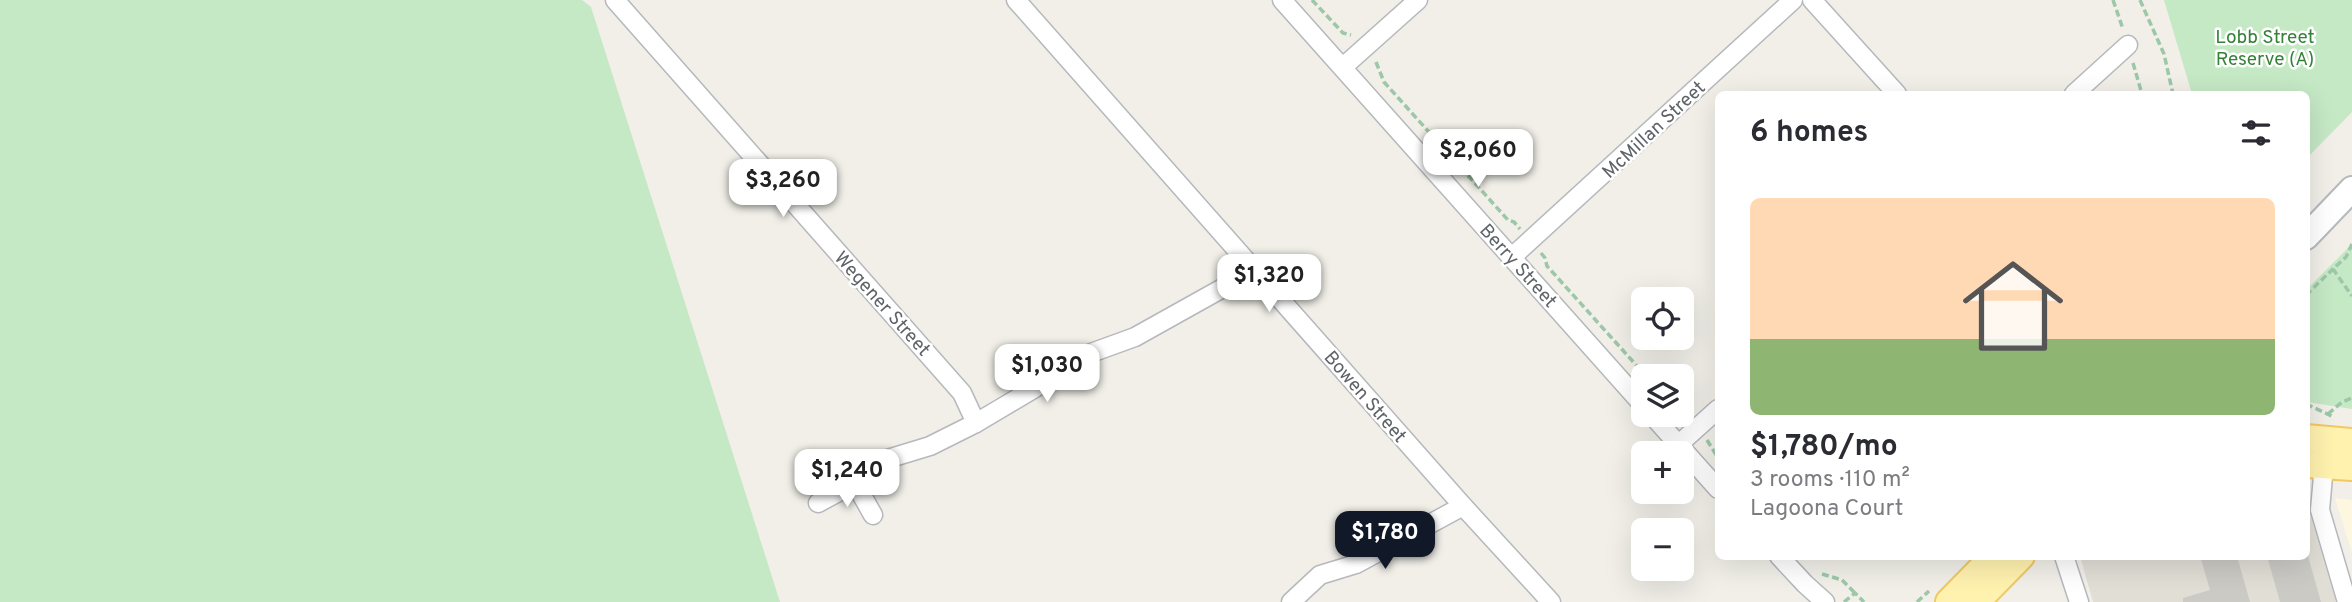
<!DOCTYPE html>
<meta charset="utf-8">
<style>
:root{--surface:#fff;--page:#f7f7f7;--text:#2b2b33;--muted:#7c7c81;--line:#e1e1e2;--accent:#111827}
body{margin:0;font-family:Overpass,sans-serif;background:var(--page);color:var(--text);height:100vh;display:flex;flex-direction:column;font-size:26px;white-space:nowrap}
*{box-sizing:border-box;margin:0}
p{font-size:23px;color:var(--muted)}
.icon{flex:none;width:38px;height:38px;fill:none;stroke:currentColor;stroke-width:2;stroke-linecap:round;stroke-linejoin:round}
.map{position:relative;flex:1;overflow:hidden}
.drawer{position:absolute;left:1715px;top:91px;width:595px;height:469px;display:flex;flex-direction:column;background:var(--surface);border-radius:10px;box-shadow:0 7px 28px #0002}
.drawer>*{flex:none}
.buttons{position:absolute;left:1631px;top:287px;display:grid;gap:14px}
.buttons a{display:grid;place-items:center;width:63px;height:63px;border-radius:10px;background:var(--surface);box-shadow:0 7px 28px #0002;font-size:35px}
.price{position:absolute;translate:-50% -60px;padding:0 16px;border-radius:14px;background:#fff;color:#222;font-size:23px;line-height:46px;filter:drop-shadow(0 2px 4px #0008)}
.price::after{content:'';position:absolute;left:50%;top:42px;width:21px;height:16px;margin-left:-10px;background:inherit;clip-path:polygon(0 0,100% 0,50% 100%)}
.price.current{background:var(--accent);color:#fff}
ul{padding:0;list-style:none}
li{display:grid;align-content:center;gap:14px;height:371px;padding:0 35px}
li+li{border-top:2px solid var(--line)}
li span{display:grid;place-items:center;height:217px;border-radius:10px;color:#555}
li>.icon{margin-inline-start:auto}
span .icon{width:126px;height:126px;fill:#fffc;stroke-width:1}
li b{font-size:30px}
h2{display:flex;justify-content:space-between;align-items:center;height:84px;padding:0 35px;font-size:30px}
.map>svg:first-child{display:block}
</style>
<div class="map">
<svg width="2352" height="602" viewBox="0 0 2352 602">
<rect width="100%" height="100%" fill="#f1efe8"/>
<polygon fill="#fef7e0" points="2335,498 2352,500 2352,553"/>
<polygon fill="#e1ded6" points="2307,504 2336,602 2093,602 2080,556 2306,556"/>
<g fill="#c5e8c5">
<polygon points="0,0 582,0 591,7 780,602 0,602"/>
<polygon points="2164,0 2352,0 2352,112 2307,158 2306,94 2192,94"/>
<polygon points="2352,244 2352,409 2307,402 2306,290"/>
</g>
<g fill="#cccac5">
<polygon points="2200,556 2237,556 2250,602 2183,602 2183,598 2210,590"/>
<polygon points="2267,556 2308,556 2321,602 2280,602"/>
</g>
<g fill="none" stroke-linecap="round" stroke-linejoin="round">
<defs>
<g id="street">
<polyline points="615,0 962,393 976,423"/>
<polyline points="1016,0 1463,506 1551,602"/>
<polyline points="1282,0 1643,405"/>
<polyline points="1812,0 1897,94"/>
<polyline points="1343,67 1418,0"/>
<polyline points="2074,94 2128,45"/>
<polyline points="1512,257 1793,0"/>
<polyline points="1652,415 1718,489"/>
<polyline points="1678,445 1718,409"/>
<polyline points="2324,465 2320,510 2347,602"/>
<polyline points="855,483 873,515"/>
<polyline points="818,503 855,483 884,460 930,446 976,423 1035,388 1069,361 1135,337 1221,289 1254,267"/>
<polyline points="1779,556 1805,584 1825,602"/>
<polyline points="2064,556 2079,602"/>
<polyline points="1291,602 1320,575 1356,564 1463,506"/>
</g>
<polyline id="secondary" points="2306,237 2352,189"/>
<g id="primary">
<polyline points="2306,438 2352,442"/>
<polyline points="2306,464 2352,467"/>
<polyline points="1949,602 1994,556"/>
<polyline points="1976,602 2021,556"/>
</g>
</defs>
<use href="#street" stroke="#b5b8bc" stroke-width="21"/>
<use href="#secondary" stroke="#b6babf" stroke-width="28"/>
<use href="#primary" stroke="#f2c960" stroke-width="30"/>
<g stroke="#9cc7a9" stroke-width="3.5" stroke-dasharray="7 3.5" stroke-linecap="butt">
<polyline points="1312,0 1343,33 1351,35"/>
<polyline points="2113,0 2123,29"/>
<polyline points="2140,0 2164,54 2173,94"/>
<polyline points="1376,62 1384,82 1508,220 1514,222 1520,229"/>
<polyline points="2133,63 2142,94"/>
<polyline points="2352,244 2346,257 2333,269 2352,296"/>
<polyline points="1541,253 1545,258 1547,266 1646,376"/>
<polyline points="2306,295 2333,269"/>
<polyline points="2306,404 2334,417"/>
<polyline points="2328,414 2342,402 2352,398"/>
<polyline points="1707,440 1718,458"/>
<polyline points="1822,574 1842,580 1855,593"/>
<polyline points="1844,602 1855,593 1864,602"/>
<polyline points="1917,602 1929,591"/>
</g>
<use href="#street" stroke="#fff" stroke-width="18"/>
<use href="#secondary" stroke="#fff" stroke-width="24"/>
<use href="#primary" stroke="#fff2af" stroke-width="26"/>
</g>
<g text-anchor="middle" stroke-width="5" stroke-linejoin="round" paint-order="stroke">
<g font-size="19" fill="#348238" stroke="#fff">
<text x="2265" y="43">Lobb Street<tspan x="2265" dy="22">Reserve (A)</tspan></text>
</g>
<g font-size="19" fill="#5f6368" stroke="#fff">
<text transform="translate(1653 129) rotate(-43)" y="7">McMillan Street</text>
<text transform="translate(1519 265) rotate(48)" y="7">Berry Street</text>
<text transform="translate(883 303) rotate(48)" y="7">Wegener Street</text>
<text transform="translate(1366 396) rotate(49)" y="7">Bowen Street</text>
</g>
</g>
</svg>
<div class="buttons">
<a><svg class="icon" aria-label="locate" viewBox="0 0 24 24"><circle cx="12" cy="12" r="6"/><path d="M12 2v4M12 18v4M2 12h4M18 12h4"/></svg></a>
<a><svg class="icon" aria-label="layers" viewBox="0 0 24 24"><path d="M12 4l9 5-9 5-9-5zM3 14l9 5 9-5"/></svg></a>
<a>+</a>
<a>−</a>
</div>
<b class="price" style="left:1478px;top:189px">$2,060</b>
<b class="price" style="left:783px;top:219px">$3,260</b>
<b class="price" style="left:1269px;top:314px">$1,320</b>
<b class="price" style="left:1047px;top:404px">$1,030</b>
<b class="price" style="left:847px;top:509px">$1,240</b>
<b class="price current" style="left:1385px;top:571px">$1,780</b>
<section class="drawer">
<h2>6 homes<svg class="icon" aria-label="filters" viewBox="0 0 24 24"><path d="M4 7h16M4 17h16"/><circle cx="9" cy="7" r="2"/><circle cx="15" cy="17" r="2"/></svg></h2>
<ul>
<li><span style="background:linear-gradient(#ffd9b3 65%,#8fb573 0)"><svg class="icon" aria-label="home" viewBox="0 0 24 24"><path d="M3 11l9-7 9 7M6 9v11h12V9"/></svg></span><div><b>$1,780/mo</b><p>3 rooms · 110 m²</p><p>Lagoona Court</p></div></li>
</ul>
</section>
</div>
